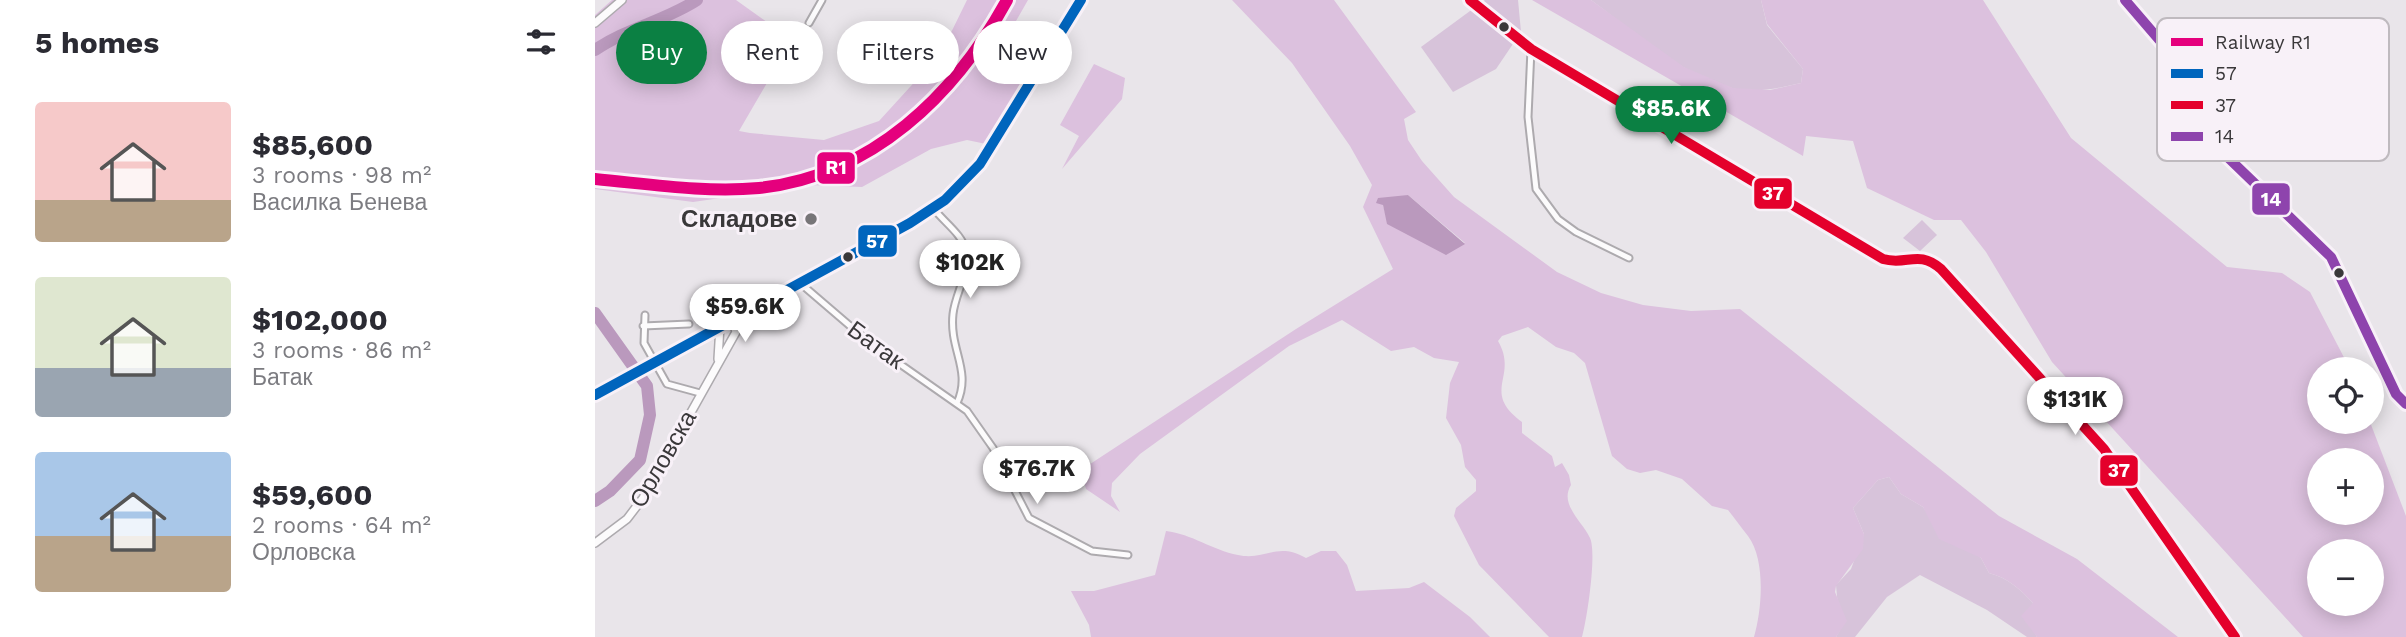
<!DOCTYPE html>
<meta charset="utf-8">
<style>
:root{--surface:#fff;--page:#f2f2f3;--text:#2b2b33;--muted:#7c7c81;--accent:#0b8043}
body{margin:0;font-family:"Work Sans",sans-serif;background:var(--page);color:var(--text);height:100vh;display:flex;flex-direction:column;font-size:26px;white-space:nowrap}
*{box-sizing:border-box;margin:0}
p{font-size:23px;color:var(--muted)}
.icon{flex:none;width:38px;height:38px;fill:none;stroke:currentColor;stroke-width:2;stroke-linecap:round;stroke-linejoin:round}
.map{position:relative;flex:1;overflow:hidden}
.panel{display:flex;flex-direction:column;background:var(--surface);width:595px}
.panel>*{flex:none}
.guide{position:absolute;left:21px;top:21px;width:665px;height:63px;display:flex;gap:14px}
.fabs{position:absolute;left:1712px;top:357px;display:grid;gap:14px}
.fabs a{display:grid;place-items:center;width:77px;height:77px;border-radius:50%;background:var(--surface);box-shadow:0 4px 18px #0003;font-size:35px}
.price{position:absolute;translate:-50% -60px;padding:0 16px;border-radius:24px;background:#fff;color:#222;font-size:23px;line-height:46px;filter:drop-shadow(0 2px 4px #0008)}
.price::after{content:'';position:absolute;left:50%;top:42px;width:21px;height:16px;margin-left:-10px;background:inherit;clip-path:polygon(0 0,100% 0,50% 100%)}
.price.current{background:var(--accent);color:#fff}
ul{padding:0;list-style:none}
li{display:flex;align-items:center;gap:21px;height:175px;padding:0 35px}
li span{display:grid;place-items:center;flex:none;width:196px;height:140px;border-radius:7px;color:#555}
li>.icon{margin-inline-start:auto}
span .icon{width:84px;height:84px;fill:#fffc;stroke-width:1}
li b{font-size:30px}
h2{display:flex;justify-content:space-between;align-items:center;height:84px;padding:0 35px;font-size:30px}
.tag{padding:0 24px;border-radius:32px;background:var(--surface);box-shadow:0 4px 18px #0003;font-size:24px;line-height:63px}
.tag.current{background:var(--accent);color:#fff}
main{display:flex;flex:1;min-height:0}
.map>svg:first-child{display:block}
</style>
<main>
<section class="panel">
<h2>5 homes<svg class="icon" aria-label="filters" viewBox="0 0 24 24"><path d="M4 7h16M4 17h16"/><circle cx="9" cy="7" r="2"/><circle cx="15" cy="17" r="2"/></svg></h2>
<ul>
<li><span style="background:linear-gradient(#f6c9c9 70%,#b9a48a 0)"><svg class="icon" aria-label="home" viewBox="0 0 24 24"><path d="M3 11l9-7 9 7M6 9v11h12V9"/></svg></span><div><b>$85,600</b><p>3 rooms · 98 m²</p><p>Василка Бенева</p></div></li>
<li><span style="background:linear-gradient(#dfe7d0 65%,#9aa5b1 0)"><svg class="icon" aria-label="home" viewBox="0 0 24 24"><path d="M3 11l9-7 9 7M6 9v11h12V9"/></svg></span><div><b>$102,000</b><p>3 rooms · 86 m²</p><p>Батак</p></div></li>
<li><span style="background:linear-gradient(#a9c7e8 60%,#b9a48a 0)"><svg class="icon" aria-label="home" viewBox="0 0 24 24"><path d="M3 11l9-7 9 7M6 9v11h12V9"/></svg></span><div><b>$59,600</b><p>2 rooms · 64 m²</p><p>Орловска</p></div></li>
</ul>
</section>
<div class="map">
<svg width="1811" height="637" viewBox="0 0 1811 637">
<rect width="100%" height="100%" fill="#e9e5ea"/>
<g fill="#d7c3da">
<polygon points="890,0 923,0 926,32 901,69 858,92 826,47"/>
<path d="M996 0H1166L1172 25 1208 69 1206 83C1184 88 1160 94 1137 88 1085 75 1039 31 996 0Z"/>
<polygon points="1327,220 1342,235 1325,251 1308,238"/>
<path d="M1294 477 1306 494 1328 507 1337 519 1386 558 1394 573C1413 578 1425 589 1438 603L1434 623 1442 637H1432L1392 610 1325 575 1292 597 1260 637H1241L1245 630 1241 585 1256 569 1269 534 1258 508 1283 480Z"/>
</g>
<g fill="#dcc1de" fill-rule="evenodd">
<polygon points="17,0 141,0 197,40 144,131 155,133 229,140 284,121 346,53 372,0 433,0 401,56 435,80 396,145 372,140 336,149 267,187 216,185 98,202 0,189 0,15"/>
<path d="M637 0H739L821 112 809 119 813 140 827 161 859 197 962 272 1006 293 1048 305 1096 311 1145 309 1404 516 1482 559 1583 637H1442L1426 616 1438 603C1425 589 1413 578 1394 573L1386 558 1344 539 1328 507 1306 494 1294 477 1283 480 1258 508 1269 534 1268 549 1241 586 1240 592 1252 621 1241 637H1159C1167 610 1171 560 1153 536 1146 527 1140 519 1133 510L1117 506 1087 479 1061 470 1045 473 1032 469 1017 456 990 363 979 353 961 347 933 327 907 336 903 341C924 377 885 391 927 422V433L957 456 960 467 967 463 974 475 976 485C964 504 987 521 995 538 1002 553 992 620 987 637H954L884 565 859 516 861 508 881 491V480L870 467 866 445 851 418 855 383 864 362 839 358 819 347 796 351 747 320 694 346 545 454 517 483 516 496 525 512 491 489 486 470 701 329 798 269 768 207 777 185 755 146 697 63ZM813 195 870 243 818 235 793 224 788 205Z"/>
<path d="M937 0H996L1089 67 1138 88 1175 90 1206 83 1208 69 1172 24 1166 0H1388L1476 138 1632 267 1687 273 1715 292 1755 369H1724V422H1775L1811 516V637H1708L1457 362 1391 252 1366 220H1339L1272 188 1258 141 1211 136 1208 156ZM1724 460H1776V513H1724ZM1724 551H1776V604H1724Z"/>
<polygon points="499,64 530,78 527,99 467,169 484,136 465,125"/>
<path d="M571 531C597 534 617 550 643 555 670 561 682 541 711 558L726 551H741L752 565 761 591 814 588 829 582 875 617 895 637H496L494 625 476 591H499L560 575Z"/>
</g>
<polygon fill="#ba99bd" points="813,195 870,244 851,255 792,224 788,205 781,203 783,198"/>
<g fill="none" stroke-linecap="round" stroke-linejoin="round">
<g stroke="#ba99bd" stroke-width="12">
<path d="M0 50C32 28 70 21 102 0"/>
<polyline points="0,313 52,386 55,415 45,460 15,491 0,501"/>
</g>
<defs>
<g id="minor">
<polyline points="1530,0 1579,57 1621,146 1736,257 1801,394 1811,404"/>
<polyline points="214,23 227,0"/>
<polyline points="936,49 933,117 941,189 963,219 981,232 1034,258"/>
<path d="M339 209C349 222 368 235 371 251 375 272 360 294 358 314 354 350 377 370 362 403"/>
<polyline points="205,283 275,343 372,411 398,448 434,518 497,551 533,555"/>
<polyline points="50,315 49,343 72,384 105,393"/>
<polyline points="48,326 94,324"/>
</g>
<g id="tertiary">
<path d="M875 0 936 49 1288 259C1312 266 1323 249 1346 269L1509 449 1640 637"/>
<polyline points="0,23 27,0"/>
<polyline points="123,359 125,326"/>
<polyline points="0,543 32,519 48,498 141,332 137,319"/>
</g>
<g id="primary">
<polyline points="69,358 315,223 361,191 399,144 486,0"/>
<polyline points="0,395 11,390"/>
</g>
</defs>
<use href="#minor" stroke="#adaaae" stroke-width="9"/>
<use href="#tertiary" stroke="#adaaae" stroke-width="10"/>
<use href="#primary" stroke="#c4c2c5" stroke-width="12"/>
<use href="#minor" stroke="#fcfbfc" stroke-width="5"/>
<use href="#tertiary" stroke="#fcfbfc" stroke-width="7"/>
<use href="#primary" stroke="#dfe5e6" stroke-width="9"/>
<defs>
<polyline id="primary-bridge" points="11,390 69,358"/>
</defs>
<use href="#primary-bridge" stroke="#c4c2c5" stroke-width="12" stroke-linecap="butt"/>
<use href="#primary-bridge" stroke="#dfe5e6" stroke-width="9"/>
<defs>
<polyline id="bus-1" points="0,395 315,223 350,200 385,164 486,0"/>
<path id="bus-2" d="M875 0 936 49 1288 259C1312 266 1323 249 1346 269L1509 449 1640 637"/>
<polyline id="bus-3" points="1530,0 1579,57 1621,146 1736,257 1801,394 1811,404"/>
</defs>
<use href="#bus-1" stroke="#f8f1f8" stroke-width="16"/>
<use href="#bus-2" stroke="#f8f1f8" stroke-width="16"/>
<use href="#bus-3" stroke="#f8f1f8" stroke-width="16"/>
<use href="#bus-1" stroke="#0065bd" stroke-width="10"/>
<use href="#bus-2" stroke="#e4002b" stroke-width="10"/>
<use href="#bus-3" stroke="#8e44ad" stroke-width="10"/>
<defs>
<path id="rail-1" d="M0 179C54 184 110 193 164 188 277 176 360 95 412 0"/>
</defs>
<use href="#rail-1" stroke="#f8f1f8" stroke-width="18"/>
<use href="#rail-1" stroke="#e5007d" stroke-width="12"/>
</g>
<g fill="#3a383a" stroke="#f8f1f8" stroke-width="2.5">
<circle cx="909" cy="27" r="6"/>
<circle cx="253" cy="257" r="6"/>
<circle cx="1744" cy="273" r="6"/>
</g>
<circle fill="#777578" stroke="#f8f1f8" stroke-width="2.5" cx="216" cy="219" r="7"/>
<g text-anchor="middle" stroke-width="6" stroke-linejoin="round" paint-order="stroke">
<g font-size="24" font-weight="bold" fill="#3a383a" stroke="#f8f1f8" text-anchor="end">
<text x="202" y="227">Складове</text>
</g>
<g font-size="24" fill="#3a383a" stroke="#f8f1f8">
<text transform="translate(281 345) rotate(36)" y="8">Батак</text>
<text transform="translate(68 459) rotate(-60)" y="8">Орловска</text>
</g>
</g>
<rect x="1562" y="18" width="232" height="143" rx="10" fill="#f8f1f8" stroke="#bfbabf" stroke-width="2"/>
<rect x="1576" y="38" width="32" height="8" fill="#e5007d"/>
<rect x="1576" y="69" width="32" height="9" fill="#0065bd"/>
<rect x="1576" y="101" width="32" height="8" fill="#e4002b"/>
<rect x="1576" y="132" width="32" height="9" fill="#8e44ad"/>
<g font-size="19" fill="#3a383a">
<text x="1620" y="49">Railway R1</text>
<text x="1620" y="80">57</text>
<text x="1620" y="112">37</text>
<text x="1620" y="143">14</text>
</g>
<g stroke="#f8f1f8" stroke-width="2.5">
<rect x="221" y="151" width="40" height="34" rx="7" fill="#e5007d"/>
<rect x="1158" y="177" width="40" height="33" rx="7" fill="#e4002b"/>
<rect x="1656" y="182" width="40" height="34" rx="7" fill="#8e44ad"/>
<rect x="262" y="224" width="41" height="34" rx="7" fill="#0065bd"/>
<rect x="1504" y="454" width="40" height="33" rx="7" fill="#e4002b"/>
</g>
<g font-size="19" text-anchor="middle" font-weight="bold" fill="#fff">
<text x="241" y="174">R1</text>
<text x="1178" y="200">37</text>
<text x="1676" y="206">14</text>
<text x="282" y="248">57</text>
<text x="1524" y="477">37</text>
</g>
</svg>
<div class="fabs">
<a><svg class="icon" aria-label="locate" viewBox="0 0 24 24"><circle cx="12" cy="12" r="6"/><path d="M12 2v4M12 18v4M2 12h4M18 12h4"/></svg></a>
<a>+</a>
<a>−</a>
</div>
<b class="price current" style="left:1076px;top:146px">$85.6K</b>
<b class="price" style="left:375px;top:300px">$102K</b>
<b class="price" style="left:150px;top:344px">$59.6K</b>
<b class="price" style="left:1480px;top:437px">$131K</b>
<b class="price" style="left:442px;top:506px">$76.7K</b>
<div class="guide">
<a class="tag current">Buy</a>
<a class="tag">Rent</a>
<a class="tag">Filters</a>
<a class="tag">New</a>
</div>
</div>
</main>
